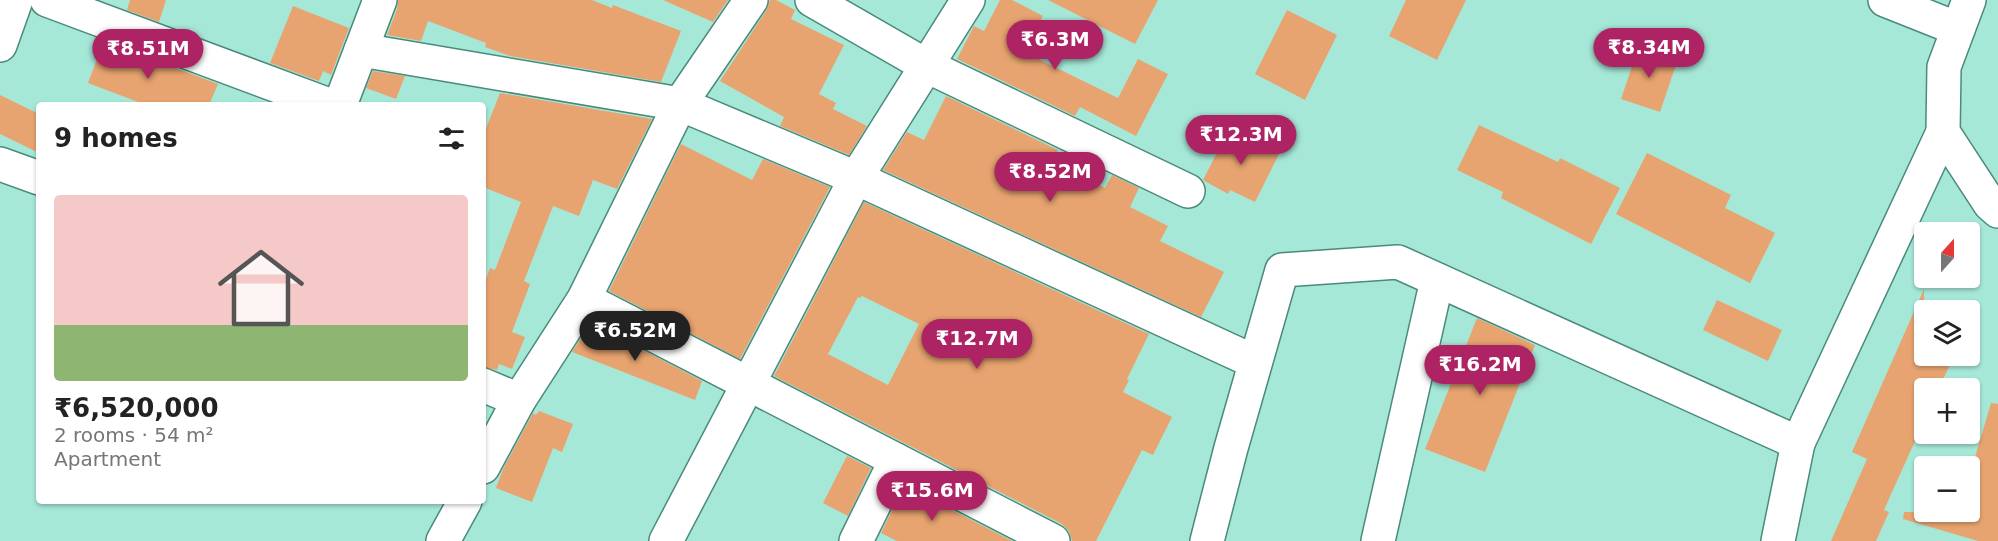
<!DOCTYPE html>
<meta charset="utf-8">
<style>
:root{--surface:#fff;--page:#f2f2f2;--text:#222;--muted:#767676;--accent:#ad2364}
body{margin:0;font-family:"DejaVu Sans",sans-serif;background:var(--page);color:var(--text);height:100vh;display:flex;flex-direction:column;font-size:22px;white-space:nowrap}
*{box-sizing:border-box;margin:0}
p{font-size:20px;color:var(--muted)}
.icon{flex:none;width:33px;height:33px;fill:none;stroke:currentColor;stroke-width:2;stroke-linecap:round;stroke-linejoin:round}
.map{position:relative;flex:1;overflow:hidden}
.side{position:absolute;left:36px;top:102px;width:450px;height:402px;display:flex;flex-direction:column;background:var(--surface);border-radius:6px;box-shadow:0 2px 4px #0004}
.side>*{flex:none}
.needle{width:39px;rotate:21deg}
.controls{position:absolute;left:1914px;top:222px;display:grid;gap:12px}
.controls a{display:grid;place-items:center;width:66px;height:66px;border-radius:6px;background:var(--surface);box-shadow:0 2px 4px #0004;font-size:30px}
.price{position:absolute;translate:-50% -51px;padding:0 14px;border-radius:21px;background:var(--accent);color:#fff;font-size:20px;line-height:39px;filter:drop-shadow(0 2px 3px #0008)}
.price::after{content:'';position:absolute;left:50%;top:36px;width:18px;height:14px;margin-left:-9px;background:inherit;clip-path:polygon(0 0,100% 0,50% 100%)}
.price.selected{background:#222;color:#fff}
ul{padding:0;list-style:none}
li{display:grid;align-content:center;gap:12px;height:318px;padding:0 18px}
li span{display:grid;place-items:center;height:186px;border-radius:6px;color:#555}
li>.icon{margin-inline-start:auto}
span .icon{width:108px;height:108px;fill:#fffc;stroke-width:1}
li b{font-size:26px}
h2{display:flex;justify-content:space-between;align-items:center;height:72px;padding:0 18px;font-size:26px}
.map>svg:first-child{display:block}
</style>
<div class="map">
<svg width="1998" height="541" viewBox="0 0 1998 541">
<rect width="100%" height="100%" fill="#a6e8d8"/>
<g fill="#e8a470" fill-rule="evenodd">
<polygon points="130,0 166,0 159,22 127,10"/>
<polygon points="398,0 592,0 612,8 613,5 681,31 661,82 510,56 485,47 486,43 428,21 421,41 387,35 397,9"/>
<polygon points="663,0 728,0 713,22"/>
<polygon points="770,0 776,0 795,10 791,19 844,45 819,94 836,103 833,109 867,126 849,155 780,126 784,117 720,81 766,11"/>
<polygon points="1000,0 1012,0 1043,16 1024,52 1118,98 1138,59 1168,74 1136,136 1080,107 1075,116 957,59 974,26 984,31"/>
<polygon points="1048,0 1158,0 1135,44"/>
<polygon points="1406,0 1466,0 1437,60 1389,36"/>
<polygon points="293,6 349,28 331,75 323,71 319,81 270,63"/>
<polygon points="1287,10 1337,35 1305,100 1255,74"/>
<polygon points="104,41 218,84 209,105 146,105 88,83"/>
<polygon points="1639,46 1678,59 1660,112 1621,99"/>
<polygon points="373,71 405,76 396,99 366,88"/>
<polygon points="500,93 652,119 617,189 593,180 579,216 553,206 524,281 530,284 512,332 525,337 512,369 499,364 497,370 483,367 483,287 490,268 495,270 521,202 483,187 483,136"/>
<polygon points="0,95 39,114 39,153 0,134"/>
<polygon points="946,96 1058,150 1052,161 1105,188 1112,175 1139,188 1130,207 1168,226 1160,241 1224,272 1201,317 883,170 907,132 924,140"/>
<polygon points="1479,125 1558,162 1560,158 1620,188 1591,244 1501,198 1503,192 1457,170"/>
<polygon points="1229,129 1279,154 1255,202 1230,190 1228,194 1203,180"/>
<polygon points="681,144 752,180 763,159 830,187 740,359 609,291"/>
<polygon points="1647,153 1731,195 1725,208 1775,233 1750,283 1616,214"/>
<path d="M864 202 1149 334 1127 379 1129 380 1123 392 1172 417 1153 455 1142 450 1096 541H1072L1069 531 1062 524 774 376ZM862 296 919 324 888 385 828 354 858 297 860 298Z"/>
<polygon points="1924,289 1924,356 1954,356 1939,388 1924,388 1924,421 1884,510 1889,512 1876,541 1831,541 1867,459 1852,452"/>
<polygon points="1717,300 1782,330 1768,361 1703,330"/>
<polygon points="1477,318 1535,345 1485,472 1425,449"/>
<polygon points="591,323 702,381 695,400 572,352"/>
<polygon points="1991,403 1998,404 1998,541 1978,541 1903,519 1904,512 1970,512 1970,474"/>
<polygon points="539,411 573,424 562,452 553,448 532,502 496,488 503,469 533,413 536,415"/>
<polygon points="847,456 871,468 848,516 823,503"/>
<polygon points="904,485 1012,541 897,541 881,533"/>
</g>
<g fill="none" stroke-linecap="round" stroke-linejoin="round">
<defs>
<g id="street">
<polyline points="47,0 329,105"/>
<polyline points="812,0 927,66 1188,191"/>
<polyline points="1885,0 1958,29"/>
<polyline points="0,45 16,0"/>
<polyline points="361,50 680,104 856,178 1255,362"/>
<polyline points="340,105 380,0"/>
<polyline points="0,164 39,178"/>
<polyline points="584,299 1053,541"/>
<polyline points="483,385 519,400 584,299 680,104 751,0"/>
<polyline points="483,467 519,400"/>
<polyline points="443,541 465,501"/>
<polyline points="666,541 856,178 968,0"/>
<polyline points="856,541 896,460"/>
<polyline points="1207,541 1231,448 1282,270 1398,262 1798,443 1943,132"/>
<polyline points="1378,541 1437,280"/>
<polyline points="1778,541 1798,443"/>
</g>
<polyline id="primary" points="1969,0 1944,67 1943,132 1990,204 1998,211"/>
</defs>
<use href="#street" stroke="#498a7b" stroke-width="36"/>
<use href="#primary" stroke="#498a7b" stroke-width="36"/>
<use href="#street" stroke="#fff" stroke-width="33"/>
<use href="#primary" stroke="#fff" stroke-width="33"/>
</g>
</svg>
<div class="controls">
<a><svg class="needle" viewBox="-14 -14 28 28"><path d="M0-13l5 13h-10z" fill="#e53935"/><path d="M0 13l5-13h-10z" fill="#767676"/></svg></a>
<a><svg class="icon" aria-label="layers" viewBox="0 0 24 24"><path d="M12 4l9 5-9 5-9-5zM3 14l9 5 9-5"/></svg></a>
<a>+</a>
<a>−</a>
</div>
<b class="price" style="left:1055px;top:71px">₹6.3M</b>
<b class="price" style="left:1649px;top:79px">₹8.34M</b>
<b class="price" style="left:148px;top:80px">₹8.51M</b>
<b class="price" style="left:1241px;top:166px">₹12.3M</b>
<b class="price" style="left:1050px;top:203px">₹8.52M</b>
<b class="price selected" style="left:635px;top:362px">₹6.52M</b>
<b class="price" style="left:977px;top:370px">₹12.7M</b>
<b class="price" style="left:1480px;top:396px">₹16.2M</b>
<b class="price" style="left:932px;top:522px">₹15.6M</b>
<section class="side">
<h2>9 homes<svg class="icon" aria-label="filters" viewBox="0 0 24 24"><path d="M4 7h16M4 17h16"/><circle cx="9" cy="7" r="2"/><circle cx="15" cy="17" r="2"/></svg></h2>
<ul>
<li><span style="background:linear-gradient(#f6c9c9 70%,#8fb573 0)"><svg class="icon" aria-label="home" viewBox="0 0 24 24"><path d="M3 11l9-7 9 7M6 9v11h12V9"/></svg></span><div><b>₹6,520,000</b><p>2 rooms · 54 m²</p><p>Apartment</p></div></li>
</ul>
</section>
</div>
